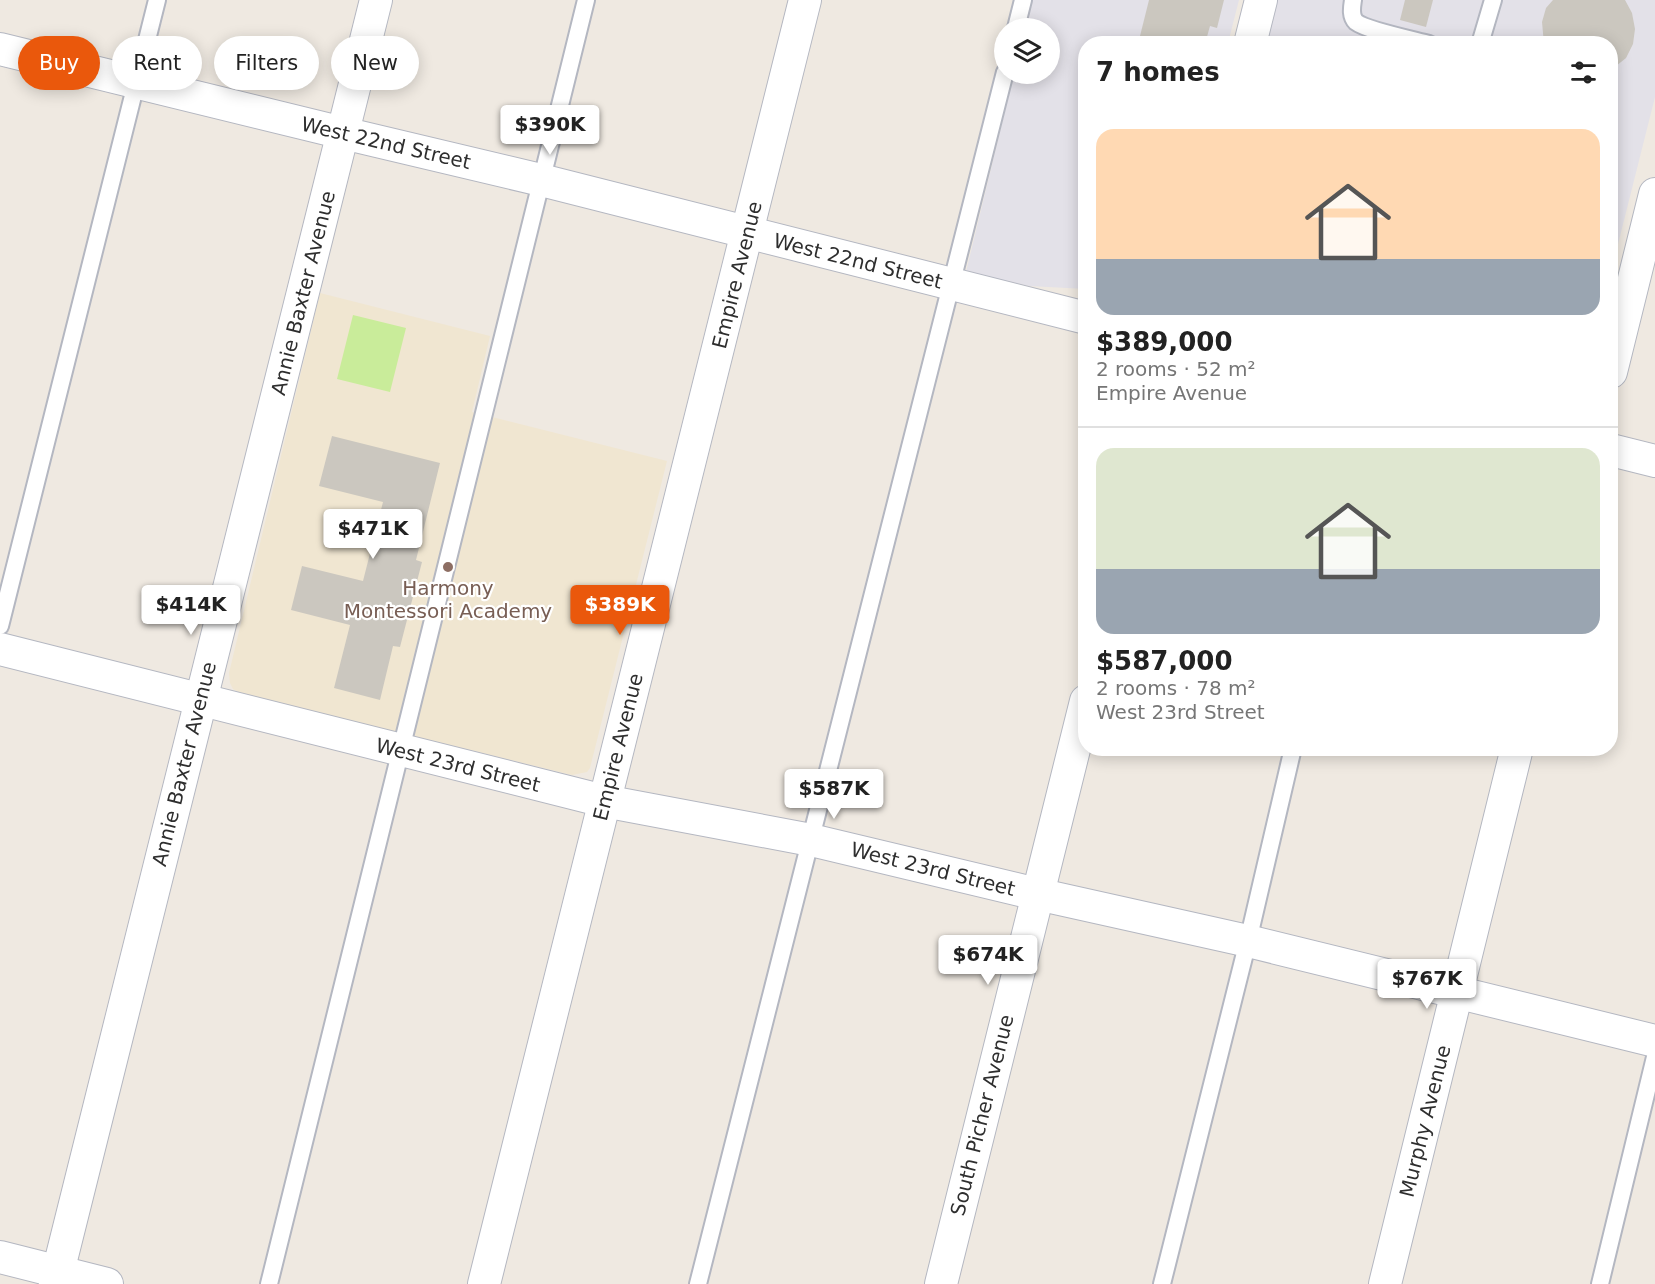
<!DOCTYPE html>
<meta charset="utf-8">
<style>
:root{--surface:#fff;--page:#f6f6f6;--text:#222;--muted:#767676;--line:#e0e0e0;--accent:#ea580c}
body{margin:0;font-family:"DejaVu Sans",sans-serif;background:var(--page);color:var(--text);height:100vh;display:flex;flex-direction:column;font-size:22px;white-space:nowrap}
*{box-sizing:border-box;margin:0}
p{font-size:20px;color:var(--muted)}
.icon{flex:none;width:33px;height:33px;fill:none;stroke:currentColor;stroke-width:2;stroke-linecap:round;stroke-linejoin:round}
.map{position:relative;flex:1;overflow:hidden}
.drawer{position:absolute;left:1078px;top:36px;width:540px;height:720px;display:flex;flex-direction:column;background:var(--surface);border-radius:24px;box-shadow:0 3px 15px #0003}
.drawer>*{flex:none}
.hud{position:absolute;left:18px;top:36px;width:570px;height:54px;display:flex;gap:12px}
.buttons{position:absolute;left:994px;top:18px;display:grid;gap:12px}
.buttons a{display:grid;place-items:center;width:66px;height:66px;border-radius:50%;background:var(--surface);box-shadow:0 3px 15px #0003;font-size:30px}
.price{position:absolute;translate:-50% -51px;padding:0 14px;border-radius:6px;background:#fff;color:#222;font-size:20px;line-height:39px;filter:drop-shadow(0 2px 3px #0008)}
.price::after{content:'';position:absolute;left:50%;top:36px;width:18px;height:14px;margin-left:-9px;background:inherit;clip-path:polygon(0 0,100% 0,50% 100%)}
.price.active{background:var(--accent);color:#fff}
ul{padding:0;list-style:none}
li{display:grid;align-content:center;gap:12px;height:318px;padding:0 18px}
li+li{border-top:2px solid var(--line)}
li span{display:grid;place-items:center;height:186px;border-radius:18px;color:#555}
li>.icon{margin-inline-start:auto}
span .icon{width:108px;height:108px;fill:#fffc;stroke-width:1}
li b{font-size:26px}
h2{display:flex;justify-content:space-between;align-items:center;height:72px;padding:0 18px;font-size:26px}
.chip{padding:0 21px;border-radius:27px;background:var(--surface);box-shadow:0 3px 15px #0003;font-size:21px;line-height:54px}
.chip.active{background:var(--accent);color:#fff}
.map>svg:first-child{display:block}
</style>
<div class="map">
<svg width="1655" height="1284" viewBox="0 0 1655 1284">
<rect width="100%" height="100%" fill="#efe9e1"/>
<g fill="#e3e1e8">
<polygon points="1032,0 1239,0 1228,43 1086,44 1086,289 1029,286 966,272 1014,74 1050,74 1050,28 1025,28"/>
<polygon points="1276,0 1655,0 1655,97 1611,272 1611,44 1266,44"/>
</g>
<polygon fill="#f0e6d1" points="320,293 490,336 472,412 667,461 590,768 587,772 572,775 242,694 233,689 230,683 229,673"/>
<polygon fill="#c9ec9a" points="353,315 406,328 390,392 337,379"/>
<g fill="#cbc7bf">
<polygon points="1149,0 1224,0 1217,28 1210,26 1205,44 1138,44"/>
<polygon points="1405,0 1433,0 1426,27 1400,20"/>
<polygon points="1553,0 1625,0 1632,13 1635,29 1633,44 1626,58 1611,70 1611,44 1544,44 1542,22 1546,8"/>
<polygon points="332,436 440,463 416,560 422,562 400,647 393,646 380,700 334,688 350,625 291,610 302,566 363,581 383,502 319,486"/>
</g>
<g fill="none" stroke-linecap="round" stroke-linejoin="round">
<defs>
<g id="service">
<path d="M1353 0C1352 7 1350 16 1356 22 1366 30 1414 40 1429 44"/>
<polyline points="1016,28 1023,0"/>
<polyline points="1480,44 1493,0"/>
<polyline points="0,626 157,0"/>
<polyline points="269,1284 586,0"/>
<polyline points="698,1284 1005,72"/>
<polyline points="1162,1284 1248,941 1293,748"/>
<polyline points="1600,1284 1655,1057"/>
</g>
<g id="minor">
<polyline points="1250,44 1261,0"/>
<polyline points="0,49 343,133 541,180 1086,318"/>
<polyline points="1611,372 1655,194"/>
<polyline points="1611,450 1655,461"/>
<polyline points="0,649 604,801 811,840 1037,894 1248,941 1655,1041"/>
<polyline points="0,1257 107,1284"/>
<polyline points="55,1284 376,0"/>
<polyline points="484,1284 805,0"/>
<polyline points="941,1284 1086,701"/>
<polyline points="1385,1284 1517,748"/>
</g>
</defs>
<use href="#service" stroke="#b4b7c1" stroke-width="20"/>
<use href="#minor" stroke="#b4b7c1" stroke-width="34"/>
<use href="#service" stroke="#fff" stroke-width="16"/>
<use href="#minor" stroke="#fff" stroke-width="32"/>
</g>
<circle fill="#8d6e63" stroke="#fff" stroke-width="2" cx="448" cy="567" r="6"/>
<g text-anchor="middle" stroke-width="4.5" stroke-linejoin="round" paint-order="stroke">
<g font-size="20" fill="#2e2e2e" stroke="#fff">
<text transform="translate(386 143) rotate(13)" y="7">West 22nd Street</text>
<text transform="translate(858 261) rotate(14)" y="7">West 22nd Street</text>
<text transform="translate(737 275) rotate(-76)" y="7">Empire Avenue</text>
<text transform="translate(303 293) rotate(-76)" y="7">Annie Baxter Avenue</text>
<text transform="translate(618 747) rotate(-76)" y="7">Empire Avenue</text>
<text transform="translate(184 764) rotate(-76)" y="7">Annie Baxter Avenue</text>
<text transform="translate(458 765) rotate(14)" y="7">West 23rd Street</text>
<text transform="translate(933 869) rotate(14)" y="7">West 23rd Street</text>
<text transform="translate(982 1115) rotate(-76)" y="7">South Picher Avenue</text>
<text transform="translate(1425 1121) rotate(-76)" y="7">Murphy Avenue</text>
</g>
<g font-size="20" fill="#785e54" stroke="#fff">
<text x="448" y="595">Harmony<tspan x="448" dy="23">Montessori Academy</tspan></text>
</g>
</g>
</svg>
<div class="buttons">
<a><svg class="icon" aria-label="layers" viewBox="0 0 24 24"><path d="M12 4l9 5-9 5-9-5zM3 14l9 5 9-5"/></svg></a>
</div>
<b class="price" style="left:550px;top:156px">$390K</b>
<b class="price" style="left:373px;top:560px">$471K</b>
<b class="price" style="left:191px;top:636px">$414K</b>
<b class="price active" style="left:620px;top:636px">$389K</b>
<b class="price" style="left:834px;top:820px">$587K</b>
<b class="price" style="left:988px;top:986px">$674K</b>
<b class="price" style="left:1427px;top:1010px">$767K</b>
<div class="hud">
<a class="chip active">Buy</a>
<a class="chip">Rent</a>
<a class="chip">Filters</a>
<a class="chip">New</a>
</div>
<section class="drawer">
<h2>7 homes<svg class="icon" aria-label="filters" viewBox="0 0 24 24"><path d="M4 7h16M4 17h16"/><circle cx="9" cy="7" r="2"/><circle cx="15" cy="17" r="2"/></svg></h2>
<ul>
<li><span style="background:linear-gradient(#ffd9b3 70%,#9aa5b1 0)"><svg class="icon" aria-label="home" viewBox="0 0 24 24"><path d="M3 11l9-7 9 7M6 9v11h12V9"/></svg></span><div><b>$389,000</b><p>2 rooms · 52 m²</p><p>Empire Avenue</p></div></li>
<li><span style="background:linear-gradient(#dfe7d0 65%,#9aa5b1 0)"><svg class="icon" aria-label="home" viewBox="0 0 24 24"><path d="M3 11l9-7 9 7M6 9v11h12V9"/></svg></span><div><b>$587,000</b><p>2 rooms · 78 m²</p><p>West 23rd Street</p></div></li>
</ul>
</section>
</div>
